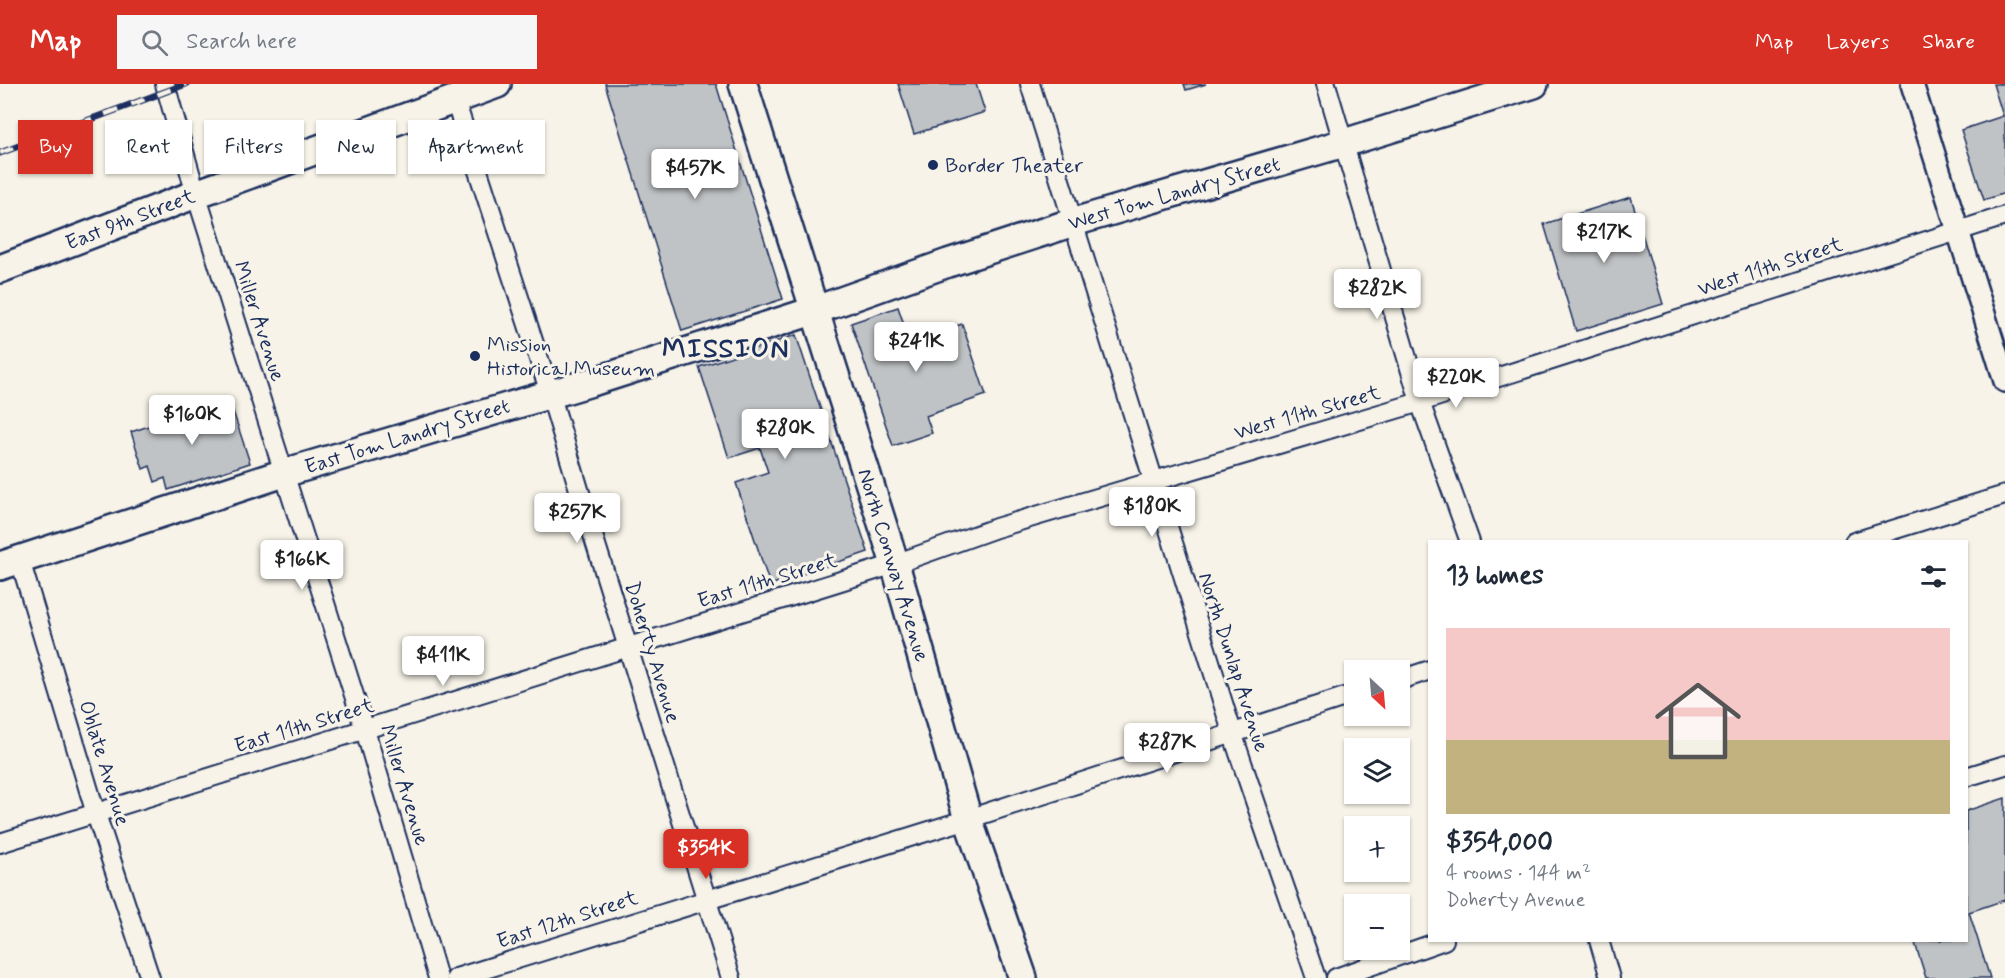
<!DOCTYPE html>
<meta charset="utf-8">
<style>
:root{--surface:#fff;--page:#f6f6f7;--text:#1f2937;--muted:#747a83;--line:#e0e1e3;--accent:#d93025}
body{margin:0;font-family:Mynerve,sans-serif;background:var(--page);color:var(--text);height:100vh;display:flex;flex-direction:column;font-size:22px;white-space:nowrap}
*{box-sizing:border-box;margin:0}
p{font-size:20px;color:var(--muted)}
.icon{flex:none;width:33px;height:33px;fill:none;stroke:currentColor;stroke-width:2;stroke-linecap:round;stroke-linejoin:round}
.map{position:relative;flex:1;overflow:hidden}
.details{position:absolute;left:1428px;top:456px;width:540px;height:402px;display:flex;flex-direction:column;background:var(--surface);border-radius:0px;box-shadow:0 2px 4px #0004}
.details>*{flex:none}
.top-card{position:absolute;left:18px;top:36px;width:570px;height:54px;display:flex;gap:12px}
.needle{width:39px;rotate:154deg}
.controls{position:absolute;left:1344px;top:576px;display:grid;gap:12px}
.controls a{display:grid;place-items:center;width:66px;height:66px;border-radius:0px;background:var(--surface);box-shadow:0 2px 4px #0004;font-size:30px}
.price{position:absolute;translate:-50% -51px;padding:0 14px;border-radius:6px;background:#fff;color:#222;font-size:20px;line-height:39px;filter:drop-shadow(0 2px 3px #0008)}
.price::after{content:'';position:absolute;left:50%;top:36px;width:18px;height:14px;margin-left:-9px;background:inherit;clip-path:polygon(0 0,100% 0,50% 100%)}
.price.on{background:var(--accent);color:#fff}
ul{padding:0;list-style:none}
li{display:grid;align-content:center;gap:12px;height:318px;padding:0 18px}
li+li{border-top:2px solid var(--line)}
li span{display:grid;place-items:center;height:186px;border-radius:0px;color:#555}
li>.icon{margin-inline-start:auto}
span .icon{width:108px;height:108px;fill:#fffc;stroke-width:1}
li b{font-size:26px}
h2{display:flex;justify-content:space-between;align-items:center;height:72px;padding:0 18px;font-size:26px}
.tag{padding:0 21px;border-radius:0px;background:var(--surface);box-shadow:0 2px 4px #0004;font-size:21px;line-height:54px}
.tag.on{background:var(--accent);color:#fff}
header{display:flex;align-items:center;gap:36px;box-sizing:border-box;height:84px;padding:0 30px;background:var(--accent);color:#fff}
header strong{font-size:28px}
nav{display:flex;gap:33px;margin-inline-start:auto;font-size:21px}
.search{width:420px;height:54px;background:var(--page);display:flex;align-items:center;gap:15px;box-sizing:border-box;padding:0 21px;border-radius:0px;color:var(--muted);font-size:22px}
.map>svg:first-child{display:block}
</style>
<header>
<strong>Map</strong>
<div class="search"><svg class="icon" aria-label="search" viewBox="0 0 24 24"><circle cx="10" cy="10" r="6"/><path d="M15 15l6 6"/></svg>Search here</div>
<nav><a>Map</a><a>Layers</a><a>Share</a></nav>
</header>
<div class="map">
<svg width="2005" height="894" viewBox="0 0 2005 894">
<rect width="100%" height="100%" fill="#f7f3e8"/>
<filter id="ink" filterUnits="userSpaceOnUse"><feTurbulence type="fractalNoise" baseFrequency=".0167" numOctaves="2"/><feDisplacementMap in="SourceGraphic" scale="12" xChannelSelector="R" yChannelSelector="G"/><feConvolveMatrix kernelMatrix="1 2 1 2 8 2 1 2 1" color-interpolation-filters="sRGB"/></filter>
<g filter="url(#ink)">
<g fill="#c0c3c5" stroke="#1b2f5e" stroke-width="1.5">
<polygon points="605,0 716,0 783,215 682,247"/>
<polygon points="898,0 976,0 985,28 914,50"/>
<polygon points="1184,0 1206,0 1186,6"/>
<polygon points="1993,0 2005,0 2005,109 1984,116 1961,46 2003,32"/>
<polygon points="1631,113 1663,220 1576,247 1544,140"/>
<polygon points="898,223 910,258 962,240 986,311 926,332 932,349 893,362 851,239"/>
<polygon points="796,251 868,468 770,501 736,399 768,388 760,364 729,374 699,283"/>
<polygon points="229,315 250,379 168,406 165,394 155,398 150,382 143,385 131,348"/>
<polygon points="2005,714 2005,816 1969,828 1990,894 1926,894 1914,856 1966,856 1966,727"/>
</g>
<g fill="none" stroke-linecap="round" stroke-linejoin="round">
<defs>
<g id="minor">
<polyline points="165,0 196,110 365,646 438,894"/>
<path d="M1030 0C1099 216 1163 433 1232 648 1259 731 1288 812 1316 894"/>
<polyline points="1326,0 1420,318 1470,458"/>
<polyline points="455,16 550,309 587,432 731,894"/>
<polyline points="1854,458 2005,411"/>
<polyline points="20,476 96,730 150,894"/>
<polyline points="1400,596 1430,586"/>
<polyline points="1966,693 2005,681"/>
<polyline points="0,759 895,480 996,444 1420,318 2005,132"/>
<polyline points="1599,856 1610,894"/>
<polyline points="456,894 968,735 1354,610"/>
<polyline points="1336,894 1444,856"/>
</g>
<polyline id="tertiary" points="1912,0 2005,297"/>
<g id="primary">
<polyline points="743,0 895,480 968,735 1023,894"/>
<polyline points="0,185 196,110 497,0"/>
<polyline points="0,482 284,389 595,297 816,226 948,179 1074,138 1344,59 1534,0"/>
</g>
</defs>
<use href="#minor" stroke="#1b2f5e" stroke-width="22"/>
<use href="#tertiary" stroke="#1b2f5e" stroke-width="26"/>
<use href="#primary" stroke="#1b2f5e" stroke-width="32"/>
<use href="#minor" stroke="#f7f3e8" stroke-width="18"/>
<use href="#tertiary" stroke="#f7f3e8" stroke-width="21"/>
<use href="#primary" stroke="#f7f3e8" stroke-width="27"/>
<defs>
<polyline id="rail" points="0,69 186,0"/>
</defs>
<use href="#rail" stroke="#1b2f5e" stroke-width="7"/>
<use href="#rail" stroke="#f7f3e8" stroke-width="4.5" stroke-dasharray="14" stroke-linecap="butt"/>
</g>
</g>
<g fill="#1b2f5e" stroke="#f7f3e8" stroke-width="2">
<circle cx="933" cy="81" r="6"/>
<circle cx="475" cy="272" r="6"/>
</g>
<g text-anchor="middle" stroke-width="6" stroke-linejoin="round" paint-order="stroke">
<g font-size="21" fill="#1b2f5e" stroke="#f7f3e8" text-anchor="start">
<text x="945" y="88">Border Theater</text>
<text x="487" y="267">Mission<tspan x="487" dy="24">Historical Museum</tspan></text>
</g>
<g font-size="21" fill="#1b2f5e" stroke="#f7f3e8">
<text transform="translate(1174 109) rotate(-16)" y="7">West Tom Landry Street</text>
<text transform="translate(130 135) rotate(-21)" y="7">East 9th Street</text>
<text transform="translate(1770 182) rotate(-18)" y="7">West 11th Street</text>
<text transform="translate(260 237) rotate(72)" y="7">Miller Avenue</text>
<text transform="translate(1307 328) rotate(-16)" y="7">West 11th Street</text>
<text transform="translate(407 352) rotate(-17)" y="7">East Tom Landry Street</text>
<text transform="translate(894 481) rotate(73)" y="7">North Conway Avenue</text>
<text transform="translate(767 496) rotate(-17)" y="7">East 11th Street</text>
<text transform="translate(653 568) rotate(73)" y="7">Doherty Avenue</text>
<text transform="translate(1234 578) rotate(72)" y="7">North Dunlap Avenue</text>
<text transform="translate(304 641) rotate(-17)" y="7">East 11th Street</text>
<text transform="translate(105 679) rotate(73)" y="7">Oblate Avenue</text>
<text transform="translate(405 701) rotate(73)" y="7">Miller Avenue</text>
<text transform="translate(567 835) rotate(-18)" y="7">East 12th Street</text>
</g>
<g font-size="27" font-weight="bold" letter-spacing="1.5" fill="#1b2f5e" stroke="#f7f3e8">
<text x="726" y="273">MISSION</text>
</g>
</g>
</svg>
<div class="controls">
<a><svg class="needle" viewBox="-14 -14 28 28"><path d="M0-13l5 13h-10z" fill="#e53935"/><path d="M0 13l5-13h-10z" fill="#747a83"/></svg></a>
<a><svg class="icon" aria-label="layers" viewBox="0 0 24 24"><path d="M12 4l9 5-9 5-9-5zM3 14l9 5 9-5"/></svg></a>
<a>+</a>
<a>−</a>
</div>
<b class="price" style="left:695px;top:116px">$457K</b>
<b class="price" style="left:1604px;top:180px">$217K</b>
<b class="price" style="left:1377px;top:236px">$282K</b>
<b class="price" style="left:916px;top:289px">$241K</b>
<b class="price" style="left:1456px;top:325px">$220K</b>
<b class="price" style="left:192px;top:362px">$160K</b>
<b class="price" style="left:785px;top:376px">$280K</b>
<b class="price" style="left:1152px;top:454px">$180K</b>
<b class="price" style="left:577px;top:460px">$257K</b>
<b class="price" style="left:302px;top:507px">$166K</b>
<b class="price" style="left:443px;top:603px">$411K</b>
<b class="price" style="left:1167px;top:690px">$287K</b>
<b class="price on" style="left:706px;top:796px">$354K</b>
<div class="top-card">
<a class="tag on">Buy</a>
<a class="tag">Rent</a>
<a class="tag">Filters</a>
<a class="tag">New</a>
<a class="tag">Apartment</a>
</div>
<section class="details">
<h2>13 homes<svg class="icon" aria-label="filters" viewBox="0 0 24 24"><path d="M4 7h16M4 17h16"/><circle cx="9" cy="7" r="2"/><circle cx="15" cy="17" r="2"/></svg></h2>
<ul>
<li><span style="background:linear-gradient(#f6c9c9 60%,#c2b280 0)"><svg class="icon" aria-label="home" viewBox="0 0 24 24"><path d="M3 11l9-7 9 7M6 9v11h12V9"/></svg></span><div><b>$354,000</b><p>4 rooms · 144 m²</p><p>Doherty Avenue</p></div></li>
</ul>
</section>
</div>
